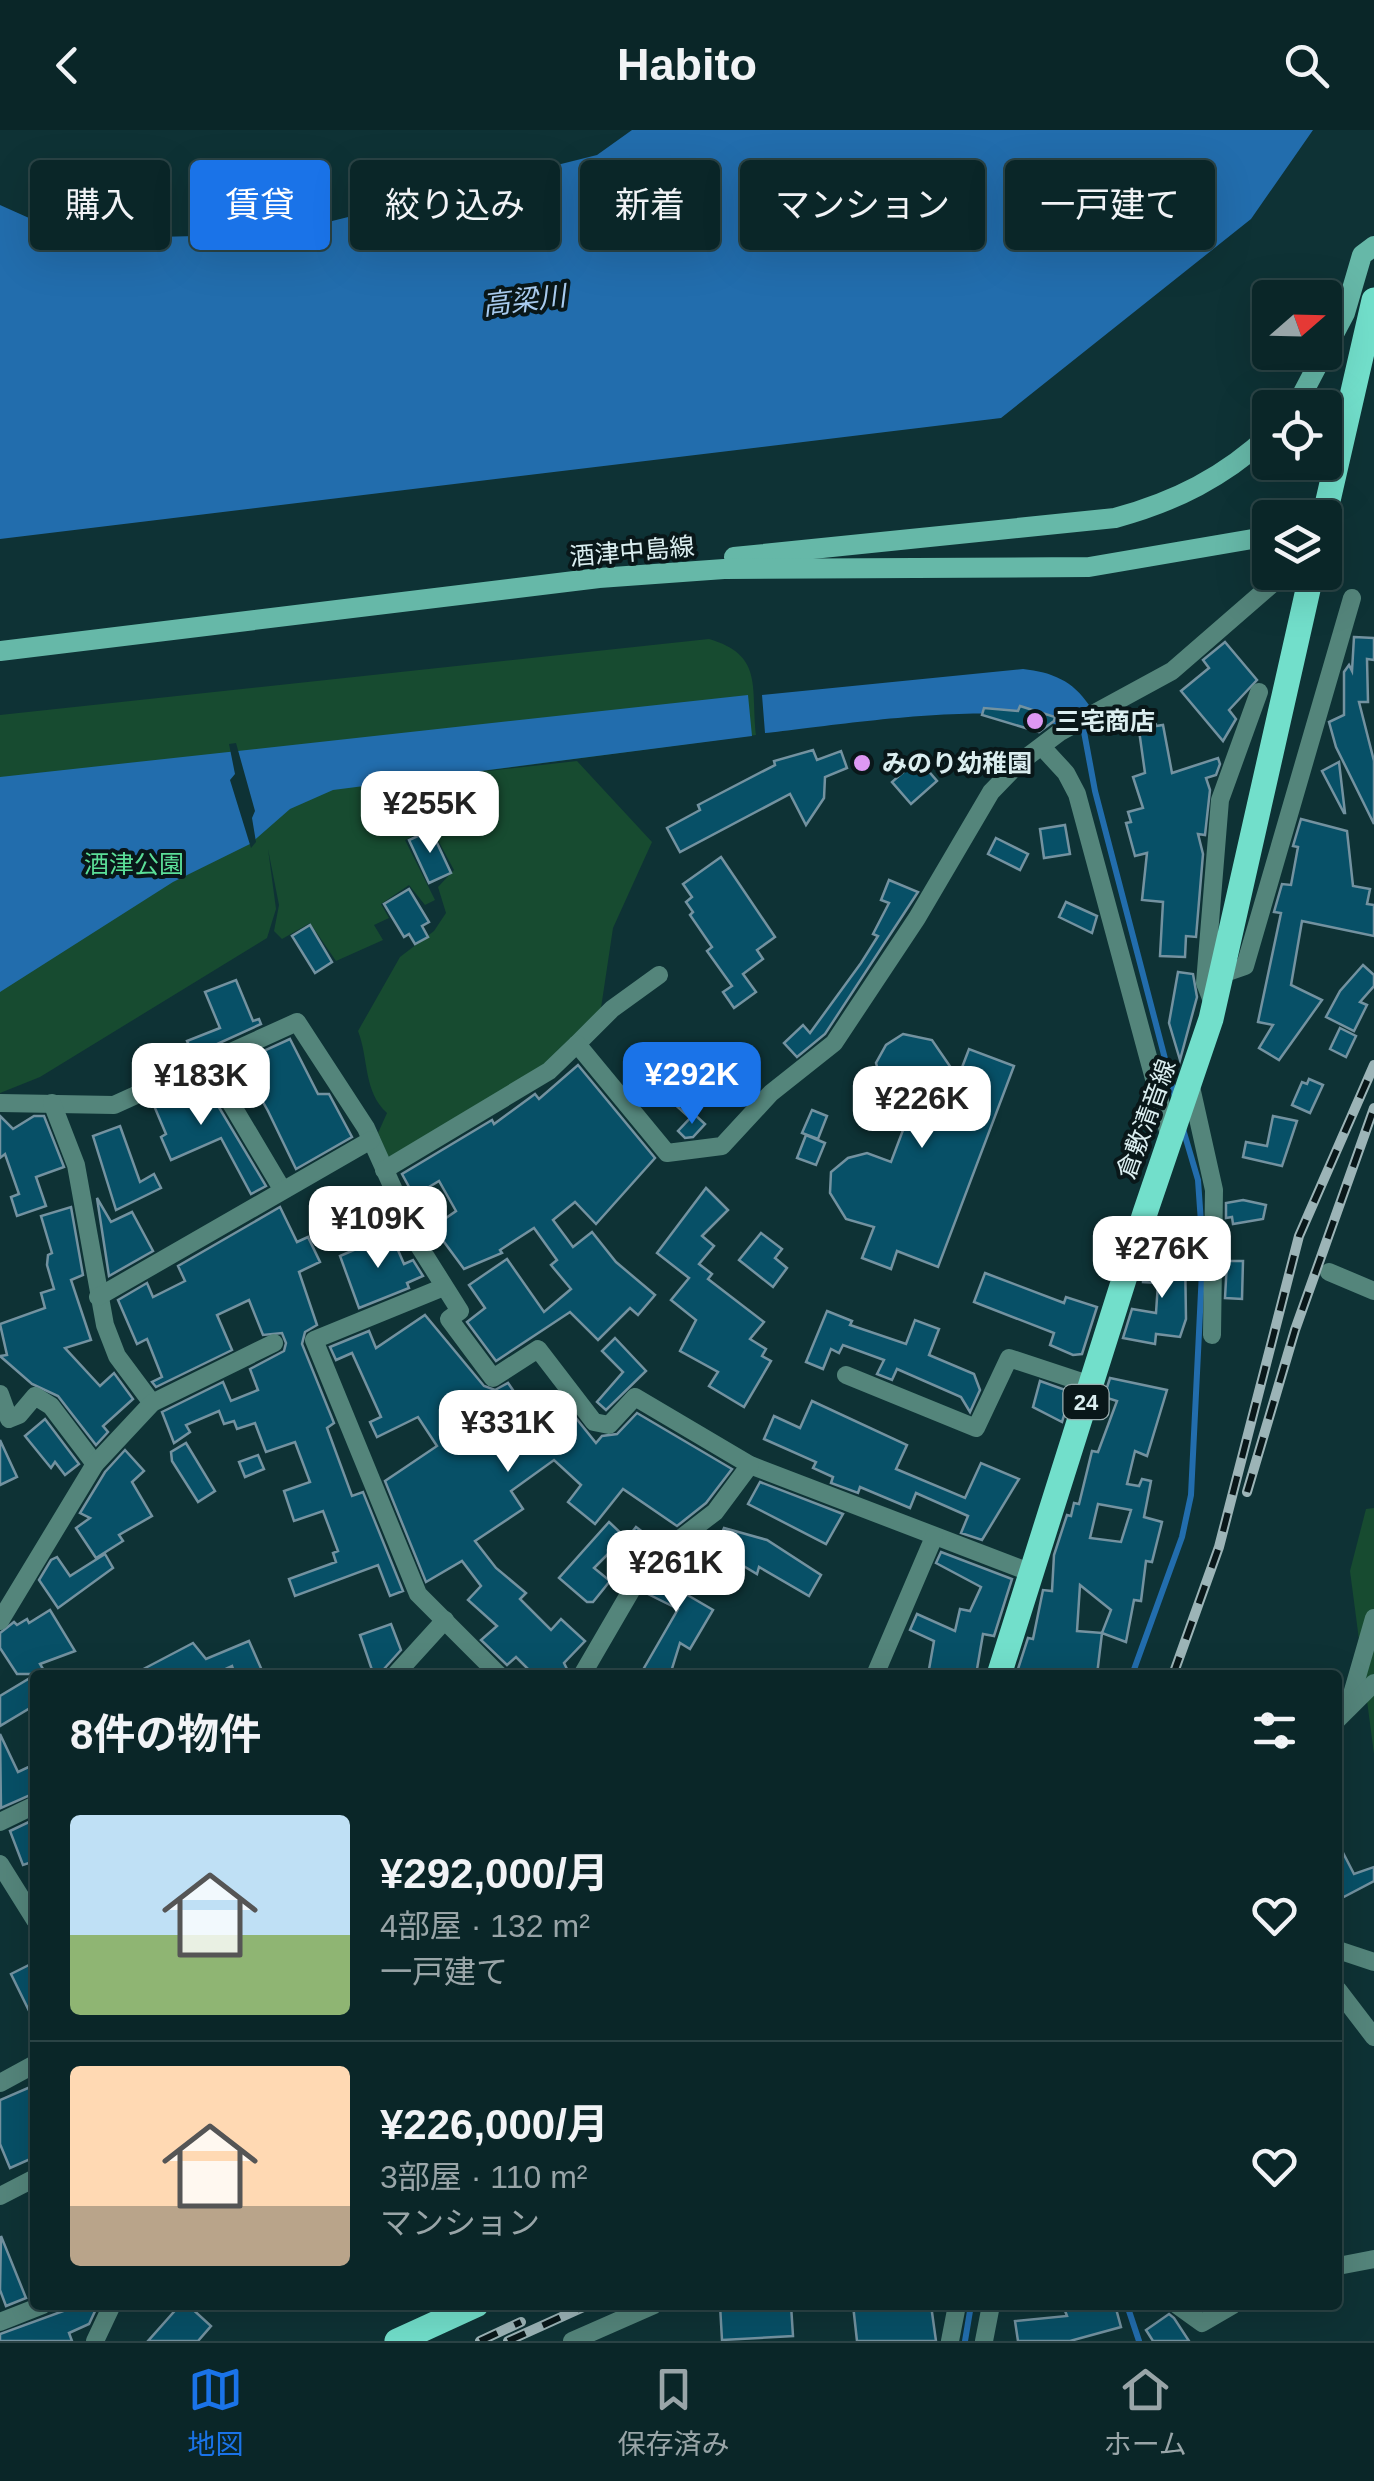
<!DOCTYPE html>
<html lang="ja">
<meta charset="utf-8">
<style>
:root{--surface:#0a2628;--page:#183234;--text:#f1f3f6;--muted:#99a5a8;--line:#2a4345;--accent:#1a73e8}
body{margin:0;font-family:Arial,"Noto Sans JP",sans-serif;background:var(--page);color:var(--text);height:100vh;display:flex;flex-direction:column;font-size:38px;white-space:nowrap}
*{box-sizing:border-box;margin:0}
p{font-size:32px;color:var(--muted)}
.icon{flex:none;width:55px;height:55px;fill:none;stroke:currentColor;stroke-width:2;stroke-linecap:round;stroke-linejoin:round}
.map{position:relative;flex:1;overflow:hidden}
.drawer{position:absolute;left:30px;top:1540px;width:1312px;height:640px;display:flex;flex-direction:column;background:var(--surface);border-radius:10px;box-shadow:0 10px 40px #0002,0 0 0 2px var(--line)}
.drawer>*{flex:none}
.top-card{position:absolute;left:30px;top:30px;width:1315px;height:90px;display:flex;gap:20px}
.needle{width:65px;rotate:70deg}
.fabs{position:absolute;left:1252px;top:150px;display:grid;gap:20px}
.fabs a{display:grid;place-items:center;width:90px;height:90px;border-radius:10px;background:var(--surface);box-shadow:0 10px 40px #0002,0 0 0 2px var(--line);font-size:50px}
.price{position:absolute;translate:-50% -85px;padding:0 22px;border-radius:20px;background:#fff;color:#222;font-size:32px;line-height:65px;filter:drop-shadow(0 2px 5px #0008)}
.price::after{content:'';position:absolute;left:50%;top:60px;width:30px;height:22px;margin-left:-15px;background:inherit;clip-path:polygon(0 0,100% 0,50% 100%)}
.price.selected{background:var(--accent);color:#fff}
ul{padding:0;list-style:none}
li{display:flex;align-items:center;gap:30px;height:250px;padding:0 40px}
li+li{border-top:2px solid var(--line)}
li span{display:grid;place-items:center;flex:none;width:280px;height:200px;border-radius:10px;color:#555}
li>.icon{margin-inline-start:auto}
span .icon{width:120px;height:120px;fill:#fffc;stroke-width:1}
li b{font-size:42px}
h2{display:flex;justify-content:space-between;align-items:center;height:120px;padding:0 40px;font-size:42px}
.chip{padding:0 35px;border-radius:10px;background:var(--surface);box-shadow:0 10px 40px #0002,0 0 0 2px var(--line);font-size:35px;line-height:90px}
.chip.selected{background:var(--accent);color:#fff}
header{display:flex;justify-content:space-between;align-items:center;height:130px;padding:0 40px;background:var(--surface);font-size:45px;font-weight:700}
.tab-bar{display:flex;justify-content:space-around;align-items:center;height:140px;border-top:2px solid var(--line);background:var(--surface);font-size:28px;color:var(--muted)}
.tab-bar a{display:grid;justify-items:center;gap:5px}
.tab-bar .selected{color:var(--accent)}
.map>svg:first-child{display:block}
</style>
<header><svg class="icon" aria-label="back" viewBox="0 0 24 24"><path d="M15 5l-7 7 7 7"/></svg>Habito<svg class="icon" aria-label="search" viewBox="0 0 24 24"><circle cx="10" cy="10" r="6"/><path d="M15 15l6 6"/></svg></header>
<div class="map">
<svg width="1374" height="2211" viewBox="0 0 1374 2211">
<rect width="100%" height="100%" fill="#0e3235"/>
<g fill="#174b30">
<path d="M709 509C763 525 751 555 756 605L461 644 577 631 652 712 613 798 601 878 541 937 398 1027 388 1026 378 1003 387 983C363 961 369 929 358 901L400 827 434 801 446 783 438 757 454 740 431 697 405 710 435 770 425 775 409 755 381 774 389 788 374 795 383 810 336 831 310 793 282 809 274 801 279 775 268 719 276 779 267 808 40 947 0 963V585Z"/>
<polygon points="1374,1378 1374,1624 1350,1441 1366,1379"/>
</g>
<g fill="#226dad">
<polygon points="632,0 1313,0 1251,89 1001,288 0,409 0,75 76,109 196,106 316,95 597,25"/>
<path d="M1023 539C1052 542 1073 551 1089 575L1059 597C1016 566 825 597 765 603L762 565Z"/>
<polygon points="748,565 752,606 333,660 290,679 250,714 173,752 0,862 0,647"/>
</g>
<polygon fill="#0e3235" points="236,613 255,681 252,688 256,712 251,718 230,650 235,644 229,614"/>
<g fill="none" stroke-linecap="round" stroke-linejoin="round">
<g stroke="#226dad" stroke-width="6">
<polyline points="1082,591 1095,661 1175,967"/>
<polyline points="1132,1545 1182,1407 1191,1365 1203,1121 1198,1050 1183,999"/>
<polyline points="1127,2175 1139,2211"/>
<polyline points="965,2211 971,2175"/>
</g>
</g>
<g fill="#075067" stroke="#7392a0" stroke-width="2.5" fill-rule="evenodd">
<polygon points="1354,507 1374,508 1374,530 1367,529 1368,572 1359,572 1374,631 1374,694 1336,617 1329,592 1344,585 1344,542 1349,535 1352,541"/>
<polygon points="1225,512 1257,550 1229,580 1236,589 1223,611 1181,561 1209,538 1203,530"/>
<polygon points="1020,576 1055,587 1054,591 1039,602 982,585 984,578 1018,581"/>
<polygon points="1154,584 1156,596 1163,595 1172,643 1218,628 1220,634 1216,645 1206,648 1210,660 1205,705 1198,704 1203,724 1196,807 1186,806 1185,827 1160,826 1163,772 1142,770 1147,723 1135,726 1126,693 1131,692 1128,682 1143,678 1133,647 1145,643 1137,586"/>
<polygon points="813,620 817,630 841,621 847,638 825,647 824,668 806,695 790,664 680,722 667,698 700,680 698,675 775,635 774,631"/>
<polygon points="918,629 937,651 911,674 892,652"/>
<polygon points="1339,632 1345,683 1344,683 1322,641"/>
<polygon points="1301,689 1347,701 1353,756 1370,759 1367,774 1374,775 1374,806 1302,791 1291,855 1322,870 1279,930 1259,918 1273,895 1258,892 1281,783 1274,782 1282,754 1291,755 1298,717 1293,716"/>
<polygon points="1065,695 1070,724 1044,728 1040,699"/>
<polygon points="431,700 451,743 429,753 409,710"/>
<polygon points="996,708 1028,724 1020,740 988,724"/>
<polygon points="721,727 775,807 757,820 763,829 743,844 756,862 734,878 723,862 732,856 707,821 712,817 690,785 693,782 686,772 692,767 683,754"/>
<polygon points="889,750 918,762 825,904 797,927 784,913 803,895 810,903 861,833 878,806 873,804 889,773 881,770"/>
<polygon points="409,759 429,792 422,796 428,807 415,814 409,804 404,807 384,774"/>
<polygon points="1066,772 1097,786 1092,803 1059,787"/>
<polygon points="310,795 332,832 315,843 292,806"/>
<polygon points="1363,835 1374,845 1374,856 1360,872 1367,875 1354,901 1326,887 1340,861"/>
<polygon points="1178,842 1193,844 1197,867 1180,930 1169,893"/>
<polygon points="236,850 253,891 259,889 261,894 193,925 187,911 220,898 205,862"/>
<polygon points="1340,898 1356,906 1346,927 1330,919"/>
<polygon points="903,904 932,910 958,948 969,919 1014,936 938,1137 897,1121 891,1139 862,1128 874,1097 846,1089 830,1063 831,1042 848,1028 867,1023 891,1032 911,979 884,962 876,933 886,915"/>
<polygon points="290,909 318,964 329,964 352,1007 296,1039 268,981 254,956 248,958 237,933"/>
<polygon points="578,935 655,1028 596,1094 575,1072 553,1090 573,1117 592,1102 616,1132 655,1165 638,1185 630,1178 598,1210 570,1182 496,1231 467,1192 485,1178 469,1155 507,1129 544,1182 571,1159 551,1135 557,1130 534,1098 500,1120 502,1123 464,1139 433,1097 456,1081 439,1051 414,1066 402,1044 492,990 494,994 535,964 539,969"/>
<polygon points="666,940 703,973 690,988 653,955"/>
<polygon points="202,949 266,1056 251,1064 221,1008 171,1030 161,1007 166,1004 152,971"/>
<polygon points="1309,949 1323,955 1310,983 1292,975 1302,952 1307,954"/>
<polygon points="812,980 827,986 818,1009 802,1003"/>
<polygon points="694,984 705,994 693,1007 685,1008 678,1001"/>
<polygon points="0,986 13,999 34,986 44,986 64,1037 36,1047 46,1076 17,1086 11,1067 19,1064 5,1024 0,1028"/>
<polygon points="1273,986 1297,991 1282,1036 1243,1027 1246,1012 1267,1016"/>
<polygon points="120,996 140,1052 154,1044 161,1058 116,1080 93,1006"/>
<polygon points="806,1005 825,1013 816,1035 797,1028"/>
<polygon points="706,1058 728,1080 702,1106 714,1116 699,1134 712,1144 708,1149 764,1192 750,1209 766,1219 762,1226 771,1231 744,1277 709,1256 718,1242 680,1221 696,1190 671,1170 689,1148 657,1123"/>
<polygon points="97,1068 111,1092 132,1082 153,1121 109,1146"/>
<polygon points="1243,1070 1266,1075 1263,1089 1233,1094 1232,1087 1226,1088 1226,1073"/>
<polygon points="71,1077 83,1145 71,1150 91,1210 65,1218 100,1256 114,1243 133,1269 103,1296 108,1302 96,1315 58,1266 32,1254 0,1226 7,1225 0,1194 45,1178 41,1163 54,1159 47,1135 48,1125 52,1123 41,1086"/>
<polygon points="280,1077 297,1112 308,1107 320,1132 299,1142 317,1195 305,1202 302,1214 334,1293 327,1298 352,1366 363,1362 403,1461 390,1466 378,1435 295,1466 289,1449 336,1432 333,1423 338,1421 323,1381 294,1391 284,1361 310,1352 295,1312 266,1322 255,1293 237,1299 234,1291 224,1294 219,1281 186,1295 190,1302 174,1313 162,1282 223,1252 231,1271 258,1260 250,1239 284,1221 286,1213 282,1203 263,1205 249,1170 217,1185 232,1220 156,1257 152,1252 162,1247 147,1209 137,1214 118,1170 147,1153 153,1167 185,1151 178,1136"/>
<polygon points="761,1103 782,1119 775,1128 787,1138 773,1157 739,1130"/>
<polygon points="391,1104 404,1134 413,1130 423,1146 407,1153 409,1158 359,1178 340,1126"/>
<polygon points="1160,1119 1185,1123 1186,1189 1180,1207 1156,1204 1155,1214 1123,1208 1132,1179 1156,1183 1158,1153 1143,1152 1143,1143 1145,1136 1157,1136"/>
<polygon points="1227,1131 1243,1131 1242,1169 1225,1168"/>
<polygon points="985,1143 1064,1173 1066,1167 1097,1177 1082,1224 1073,1225 1050,1215 1054,1203 974,1172"/>
<polygon points="827,1181 852,1191 850,1195 906,1214 915,1190 939,1199 929,1225 974,1244 980,1260 970,1282 961,1267 897,1239 892,1250 877,1244 884,1230 843,1215 839,1223 831,1219 823,1239 806,1232"/>
<polygon points="425,1185 484,1256 495,1260 508,1253 540,1299 567,1277 596,1313 602,1306 617,1304 637,1283 732,1339 706,1373 677,1396 623,1359 595,1394 568,1372 581,1355 554,1330 511,1361 523,1379 475,1411 496,1438 526,1463 520,1469 551,1500 561,1489 585,1511 564,1533 570,1545 534,1545 516,1527 507,1535 481,1510 497,1496 468,1470 481,1456 462,1431 426,1452 385,1351 437,1316 418,1287 377,1307 370,1292 381,1287 352,1223 336,1230 330,1217 369,1201 376,1218"/>
<polygon points="615,1208 646,1241 606,1280 597,1272 623,1242 602,1221"/>
<path d="M1110 1248 1167 1260 1147 1326 1135 1321 1127 1354 1139 1356 1142 1349 1151 1351 1144 1387 1162 1392 1152 1432 1146 1431 1141 1471 1134 1470 1126 1512 1102 1503 1097 1545 1047 1540V1545H1016L1028 1508 1033 1509 1043 1460 1052 1461 1054 1425 1067 1385 1071 1386 1074 1373 1079 1374 1092 1321 1098 1322 1117 1271 1104 1267ZM1098 1374 1131 1380 1121 1412 1090 1408ZM1080 1455 1111 1480 1102 1503 1077 1501Z"/>
<polygon points="1040,1251 1071,1262 1062,1292 1033,1277"/>
<polygon points="812,1271 907,1315 896,1339 965,1368 981,1333 1019,1349 982,1410 961,1403 968,1386 916,1363 910,1378 860,1357 858,1363 831,1353 833,1347 813,1338 816,1332 764,1309 774,1286 800,1298"/>
<polygon points="45,1289 79,1334 65,1345 55,1332 51,1338 25,1306"/>
<polygon points="0,1310 17,1347 0,1355"/>
<polygon points="186,1313 215,1361 198,1372 172,1331 171,1322"/>
<polygon points="125,1320 144,1341 132,1352 152,1386 119,1405 123,1411 96,1428 76,1398 90,1388 80,1383 105,1342"/>
<polygon points="258,1325 264,1339 245,1347 239,1332"/>
<polygon points="760,1352 843,1384 826,1414 748,1374"/>
<polygon points="609,1392 625,1407 594,1438 610,1451 593,1472 587,1472 559,1448"/>
<polygon points="636,1397 656,1412 640,1424 625,1411"/>
<polygon points="724,1398 767,1410 821,1445 809,1466 759,1437 757,1444 715,1419"/>
<polygon points="941,1422 1012,1449 994,1506 983,1504 976,1545 928,1545 934,1511 910,1500 917,1484 955,1501 960,1479 970,1481 981,1457 936,1433"/>
<polygon points="105,1424 113,1438 58,1478 39,1450 51,1430 57,1427 70,1446"/>
<polygon points="677,1427 699,1443 684,1463 713,1480 690,1519 680,1513 670,1545 640,1545 678,1479 646,1463 657,1442"/>
<polygon points="50,1480 75,1521 40,1534 46,1544 17,1544 0,1518 0,1503 14,1492 17,1495 27,1489 29,1493"/>
<polygon points="391,1494 401,1520 384,1539 373,1543 360,1505"/>
<polygon points="249,1511 264,1545 235,1545 232,1536 213,1545 132,1545 193,1513 206,1529"/>
<polygon points="35,1545 35,1575 0,1596 0,1566"/>
<polygon points="0,1604 18,1642 35,1634 35,1663 1,1678"/>
<polygon points="31,1691 35,1731 23,1735 10,1701"/>
<polygon points="1338,1713 1354,1744 1374,1737 1374,1751 1338,1770"/>
<polygon points="35,1832 35,1893 11,1844"/>
<polygon points="35,1955 35,2027 10,2038 0,2014 0,1970"/>
<polygon points="1,2106 26,2168 6,2176 0,2160"/>
<polygon points="68,2175 95,2175 96,2179 89,2194 69,2203 72,2211 0,2211 0,2204 69,2179"/>
<polygon points="180,2175 188,2175 211,2196 198,2211 148,2211"/>
<polygon points="720,2175 791,2175 793,2206 722,2210"/>
<polygon points="853,2175 931,2175 936,2211 857,2211"/>
<polygon points="1074,2175 1115,2175 1121,2197 1070,2211 1018,2211 1015,2191 1067,2186 1064,2178"/>
<polygon points="1169,2184 1174,2188 1189,2211 1153,2211 1146,2200"/>
</g>
<g fill="none" stroke-linecap="round" stroke-linejoin="round">
<g stroke="#54857b" stroke-width="18">
<polyline points="1043,618 1066,643 1077,664 1170,1008"/>
<polyline points="1222,844 1245,836 1352,468"/>
<polyline points="1214,876 1205,853 1220,670 1259,562"/>
<polyline points="577,914 612,879 659,845"/>
<polyline points="207,933 282,1059"/>
<polyline points="1191,957 1214,1060 1212,1205"/>
<polyline points="0,973 114,975 297,892 366,998 419,1116 460,1181 449,1189 493,1248 538,1219 594,1292 609,1295 635,1267 750,1335 1032,1443"/>
<polyline points="52,973 76,1035 105,1195 117,1226 152,1273"/>
<polyline points="384,1040 549,941 577,914 667,1023 722,1016 771,963 834,913 917,788 991,662 1019,633 1060,602 1172,541 1286,442"/>
<polyline points="1329,1142 1374,1161"/>
<polyline points="444,1157 314,1210 418,1464 499,1545"/>
<polyline points="98,1167 371,1010"/>
<polyline points="846,1245 976,1298 1009,1228 1091,1255"/>
<polyline points="0,1264 9,1289 19,1285 35,1266 51,1276 95,1334"/>
<polyline points="0,1491 95,1334 152,1273 274,1213"/>
<polyline points="395,1545 445,1490"/>
<polyline points="582,1545 646,1435 715,1382 750,1335"/>
<polyline points="875,1545 934,1407"/>
<polyline points="1348,1578 1374,1488"/>
<polyline points="1338,1589 1374,1553"/>
<polyline points="0,1692 35,1675"/>
<polyline points="0,1734 35,1790"/>
<polyline points="1338,1820 1374,1832"/>
<polyline points="1338,1860 1374,1907"/>
<polyline points="0,1953 35,1934"/>
<polyline points="0,2066 35,2048"/>
<polyline points="1338,2136 1374,2129"/>
<polyline points="1177,2175 1202,2193 1233,2175"/>
<polyline points="0,2192 43,2175"/>
<polyline points="95,2211 112,2175"/>
<polyline points="572,2211 654,2175"/>
<polyline points="950,2211 957,2175"/>
<polyline points="984,2211 991,2175"/>
</g>
<g stroke="#66b8a8" stroke-width="20">
<polyline points="1295,278 1345,183 1362,125 1374,116"/>
<path d="M734 427 1115 388C1174 372 1225 347 1270 304"/>
<polyline points="0,521 599,448 724,439 1089,437 1270,406"/>
</g>
<g stroke="#72dfcb" stroke-width="25">
<polyline points="1324,388 1374,170"/>
<polyline points="999,1545 1145,1083 1211,889 1312,442"/>
<polyline points="397,2211 476,2175"/>
</g>
<defs>
<g id="rail">
<polyline points="1247,1362 1295,1200 1374,978"/>
<polyline points="1173,1545 1219,1417 1299,1106 1374,935"/>
<polyline points="480,2211 521,2192"/>
<polyline points="508,2211 588,2175"/>
</g>
</defs>
<use href="#rail" stroke="#9cb4b7" stroke-width="10"/>
<use href="#rail" stroke="#091719" stroke-width="6" stroke-dasharray="19" stroke-linecap="butt"/>
</g>
<g fill="#de98f3" stroke="#091719" stroke-width="4">
<circle cx="1035" cy="591" r="10"/>
<circle cx="862" cy="633" r="10"/>
</g>
<g text-anchor="middle" stroke-width="8" stroke-linejoin="round" paint-order="stroke">
<rect fill="#091719" stroke="#9caeb0" stroke-width="2.5" x="1063.5" y="1255" width="45" height="34" rx="8"/>
<g font-size="22" font-weight="bold" fill="#dbeef0">
<text x="1086" y="1280">24</text>
</g>
<g font-size="25" fill="#dbeef0" stroke="#091719">
<text transform="translate(632 421) rotate(-5)" y="9">酒津中島線</text>
<text transform="translate(1146 989) rotate(-70)" y="9">倉敷清音線</text>
</g>
<g font-size="25" font-weight="bold" fill="#dbeef0" stroke="#091719" text-anchor="start">
<text x="1055" y="600">三宅商店</text>
<text x="882" y="642">みのり幼稚園</text>
</g>
<g font-size="25" fill="#5bdf98" stroke="#091719">
<text x="134" y="743">酒津公園</text>
</g>
<g font-size="28" font-style="italic" fill="#a9cbee" stroke="#091719">
<text transform="translate(524 170) rotate(-7)" y="10">高梁川</text>
</g>
</g>
</svg>
<div class="fabs">
<a><svg class="needle" viewBox="-14 -14 28 28"><path d="M0-13l5 13h-10z" fill="#e53935"/><path d="M0 13l5-13h-10z" fill="#99a5a8"/></svg></a>
<a><svg class="icon" aria-label="locate" viewBox="0 0 24 24"><circle cx="12" cy="12" r="6"/><path d="M12 2v4M12 18v4M2 12h4M18 12h4"/></svg></a>
<a><svg class="icon" aria-label="layers" viewBox="0 0 24 24"><path d="M12 4l9 5-9 5-9-5zM3 14l9 5 9-5"/></svg></a>
</div>
<b class="price" style="left:430px;top:726px">¥255K</b>
<b class="price selected" style="left:692px;top:997px">¥292K</b>
<b class="price" style="left:201px;top:998px">¥183K</b>
<b class="price" style="left:922px;top:1021px">¥226K</b>
<b class="price" style="left:378px;top:1141px">¥109K</b>
<b class="price" style="left:1162px;top:1171px">¥276K</b>
<b class="price" style="left:508px;top:1345px">¥331K</b>
<b class="price" style="left:676px;top:1485px">¥261K</b>
<div class="top-card">
<a class="chip">購入</a>
<a class="chip selected">賃貸</a>
<a class="chip">絞り込み</a>
<a class="chip">新着</a>
<a class="chip">マンション</a>
<a class="chip">一戸建て</a>
</div>
<section class="drawer">
<h2>8件の物件<svg class="icon" aria-label="filters" viewBox="0 0 24 24"><path d="M4 7h16M4 17h16"/><circle cx="9" cy="7" r="2"/><circle cx="15" cy="17" r="2"/></svg></h2>
<ul>
<li><span style="background:linear-gradient(#bfe0f5 60%,#8fb573 0)"><svg class="icon" aria-label="home" viewBox="0 0 24 24"><path d="M3 11l9-7 9 7M6 9v11h12V9"/></svg></span><div><b>¥292,000/月</b><p>4部屋 · 132 m²</p><p>一戸建て</p></div><svg class="icon" aria-label="heart" viewBox="0 0 24 24"><path d="M12 20l-8-8c-3-5 5-10 8-4 3-6 11-1 8 4z"/></svg></li>
<li><span style="background:linear-gradient(#ffd9b3 70%,#b9a48a 0)"><svg class="icon" aria-label="home" viewBox="0 0 24 24"><path d="M3 11l9-7 9 7M6 9v11h12V9"/></svg></span><div><b>¥226,000/月</b><p>3部屋 · 110 m²</p><p>マンション</p></div><svg class="icon" aria-label="heart" viewBox="0 0 24 24"><path d="M12 20l-8-8c-3-5 5-10 8-4 3-6 11-1 8 4z"/></svg></li>
</ul>
</section>
</div>
<nav class="tab-bar">
<a class="selected"><svg class="icon" aria-label="map" viewBox="0 0 24 24"><path d="M3 6l6-2 6 2 6-2v14l-6 2-6-2-6 2zM9 4v14M15 6v14"/></svg>地図</a>
<a><svg class="icon" aria-label="saved" viewBox="0 0 24 24"><path d="M7 4h10v16l-5-4-5 4z"/></svg>保存済み</a>
<a><svg class="icon" aria-label="home" viewBox="0 0 24 24"><path d="M3 11l9-7 9 7M6 9v11h12V9"/></svg>ホーム</a>
</nav>
